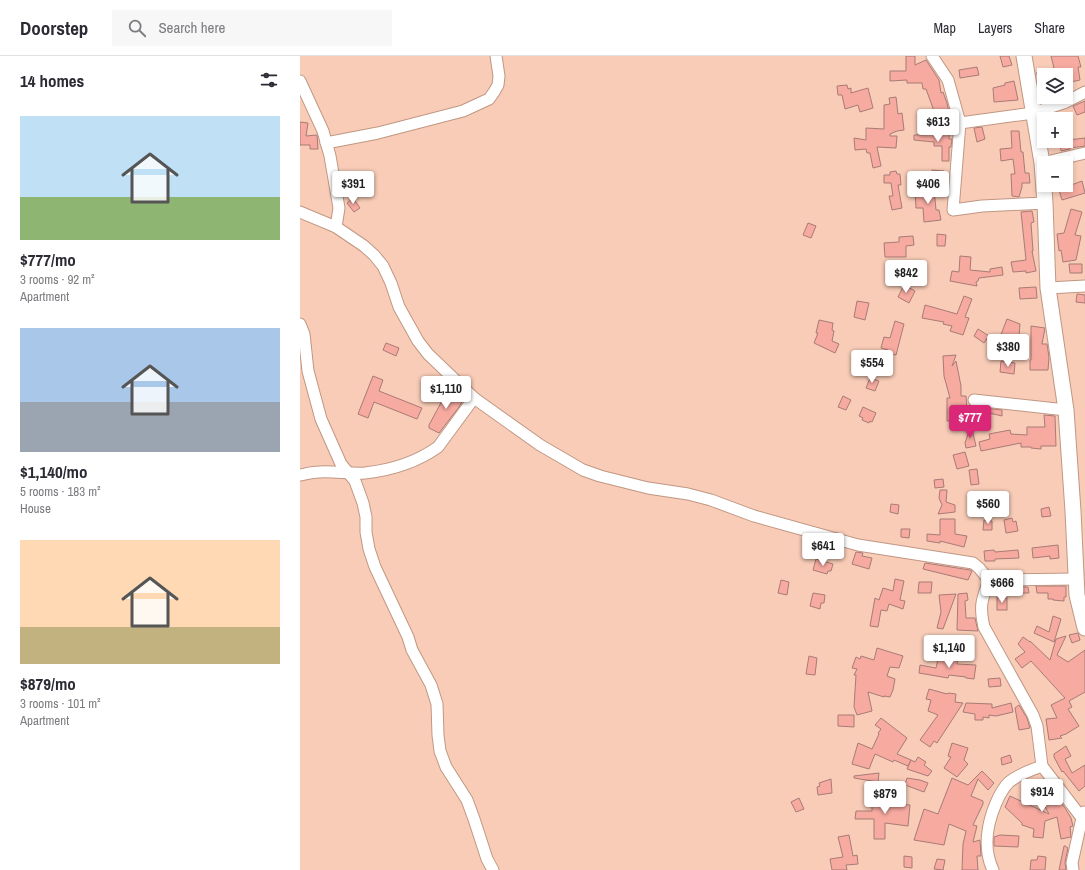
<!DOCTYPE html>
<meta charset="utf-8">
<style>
:root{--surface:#fff;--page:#f7f7f7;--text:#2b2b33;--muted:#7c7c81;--line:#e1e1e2;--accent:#db2777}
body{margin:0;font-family:"Archivo Narrow",sans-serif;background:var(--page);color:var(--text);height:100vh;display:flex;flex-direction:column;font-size:15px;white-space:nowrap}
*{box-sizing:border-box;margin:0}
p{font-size:13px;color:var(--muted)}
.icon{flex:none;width:22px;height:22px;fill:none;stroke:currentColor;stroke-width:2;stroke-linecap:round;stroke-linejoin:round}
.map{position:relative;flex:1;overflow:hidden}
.side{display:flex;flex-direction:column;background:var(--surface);width:300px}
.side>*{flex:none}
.fabs{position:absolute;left:737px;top:12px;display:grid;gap:8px}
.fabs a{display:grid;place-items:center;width:36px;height:36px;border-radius:0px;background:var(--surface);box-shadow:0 2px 6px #0003;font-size:20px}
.price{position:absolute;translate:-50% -34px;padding:0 9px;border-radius:4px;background:#fff;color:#222;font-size:13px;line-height:26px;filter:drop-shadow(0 1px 2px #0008)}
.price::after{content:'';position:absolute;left:50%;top:24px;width:12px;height:9px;margin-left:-6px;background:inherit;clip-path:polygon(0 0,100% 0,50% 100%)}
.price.active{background:var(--accent);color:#fff}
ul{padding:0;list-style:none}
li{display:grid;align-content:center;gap:8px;height:212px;padding:0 20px}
li span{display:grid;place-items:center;height:124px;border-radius:0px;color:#555}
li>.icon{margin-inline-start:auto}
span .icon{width:72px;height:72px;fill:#fffc;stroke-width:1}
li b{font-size:17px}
h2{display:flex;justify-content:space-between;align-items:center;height:48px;padding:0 20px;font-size:17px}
header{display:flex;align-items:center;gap:24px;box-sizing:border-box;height:56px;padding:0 20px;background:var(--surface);border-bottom:1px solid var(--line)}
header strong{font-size:19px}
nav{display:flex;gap:22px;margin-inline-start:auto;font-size:14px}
.search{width:280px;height:36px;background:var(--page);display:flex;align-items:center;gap:10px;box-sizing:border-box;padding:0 14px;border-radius:0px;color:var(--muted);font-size:15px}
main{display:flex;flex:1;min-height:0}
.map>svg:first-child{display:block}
</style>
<header>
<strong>Doorstep</strong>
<div class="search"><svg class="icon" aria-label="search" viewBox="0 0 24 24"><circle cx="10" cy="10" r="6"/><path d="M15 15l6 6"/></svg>Search here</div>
<nav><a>Map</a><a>Layers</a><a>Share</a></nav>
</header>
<main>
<section class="side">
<h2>14 homes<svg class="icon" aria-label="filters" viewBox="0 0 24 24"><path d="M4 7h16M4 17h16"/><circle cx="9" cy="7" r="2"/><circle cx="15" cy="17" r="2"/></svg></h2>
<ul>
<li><span style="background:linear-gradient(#bfe0f5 65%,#8fb573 0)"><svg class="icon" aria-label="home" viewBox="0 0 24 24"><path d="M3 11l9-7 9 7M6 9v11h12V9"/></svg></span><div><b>$777/mo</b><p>3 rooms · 92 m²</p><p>Apartment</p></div></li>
<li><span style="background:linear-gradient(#a9c7e8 60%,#9aa5b1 0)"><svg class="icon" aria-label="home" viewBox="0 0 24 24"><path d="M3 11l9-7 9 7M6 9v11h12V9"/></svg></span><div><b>$1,140/mo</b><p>5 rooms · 183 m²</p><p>House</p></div></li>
<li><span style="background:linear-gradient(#ffd9b3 70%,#c2b280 0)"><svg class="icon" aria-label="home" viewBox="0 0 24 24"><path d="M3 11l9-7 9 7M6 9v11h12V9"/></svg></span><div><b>$879/mo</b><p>3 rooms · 101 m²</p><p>Apartment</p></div></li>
</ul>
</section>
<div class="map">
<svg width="785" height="814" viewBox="0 0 785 814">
<rect width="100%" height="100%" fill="#f8ccb7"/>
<g fill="#f6aaa0" stroke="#a97b76">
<polygon points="606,0 615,0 615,9 626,4 639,24 641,37 643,36 647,47 650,61 640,64 634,55 626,33 623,33 622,27 607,27 607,24 590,25 590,15 606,15"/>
<polygon points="700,0 709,0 712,9 703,11"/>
<polygon points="751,0 778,0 781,11 778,11 780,24 766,27 766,19 737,19 737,16 754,12"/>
<polygon points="677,11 679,19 660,22 659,14"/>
<polygon points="714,25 718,44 694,46 693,32 705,29 705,27"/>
<polygon points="547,29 548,33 551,32 551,37 568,32 573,52 560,56 558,49 545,53 542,39 538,39 537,30"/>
<polygon points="596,41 598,58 602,57 604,74 597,75 590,78 590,80 597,80 596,92 577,91 581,110 573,112 570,97 567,97 566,93 555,94 554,82 566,84 566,72 584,73 584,49 590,48 589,42"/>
<polygon points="785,45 785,56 777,59 773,50"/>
<polygon points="0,66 8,67 6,80 17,79 18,93 10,93 10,89 0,89"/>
<polygon points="682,71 685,83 677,86 674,72"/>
<polygon points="711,75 719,75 721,96 723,96 725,117 729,117 730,127 722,127 722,131 719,141 712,140 711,118 715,118 713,103 701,105 700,93 712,92"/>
<polygon points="649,78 649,83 652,83 651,91 649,91 649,105 642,105 642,90 634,90 634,86 614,84 614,79"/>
<polygon points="785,82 785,90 770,92 770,93 761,95 760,85"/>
<polygon points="632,114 644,115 643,132 631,132"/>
<polygon points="596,115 597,118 600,118 601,129 598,129 602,152 592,154 589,140 593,140 591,127 584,127 584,119 590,119 590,116"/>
<polygon points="782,125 785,137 762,144 759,134 766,132 766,131"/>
<polygon points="634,133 636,154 639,154 641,164 624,166 623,152 616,152 615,135"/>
<polygon points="53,142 60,152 54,156 47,147"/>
<polygon points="771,153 782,156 775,179 781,180 776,204 763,206 761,194 759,195 757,178 764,177"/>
<polygon points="732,155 734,166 731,167 733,195 732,195 736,215 726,217 726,215 713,216 711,206 726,204 721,156"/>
<polygon points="508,167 516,170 511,182 503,179"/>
<polygon points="637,178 646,179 645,190 637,190"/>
<polygon points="613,180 614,189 606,190 606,201 585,201 584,187 599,186 599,181"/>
<polygon points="660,200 671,201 670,214 690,216 690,213 702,211 703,219 679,222 678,225 676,226 677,230 650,225 652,215 659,216"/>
<polygon points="604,207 615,210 609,229 599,226"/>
<polygon points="769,208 782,208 782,217 770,217"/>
<polygon points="604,229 615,235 609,247 598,241"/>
<polygon points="736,231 737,242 720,243 719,232"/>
<polygon points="777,238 785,239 785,247 776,246"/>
<polygon points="664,240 672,243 665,261 669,262 663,279 650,275 652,270 643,268 644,266 622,262 625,249 657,258"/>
<polygon points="557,245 569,247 565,264 554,261"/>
<polygon points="707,263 720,268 719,280 714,279 712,285 700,281"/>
<polygon points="519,264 533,267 532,274 534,275 532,285 539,288 535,297 514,287 518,277 516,277"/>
<polygon points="595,265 604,268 596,299 587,297 588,294 581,292 584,281 590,282"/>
<polygon points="731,270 745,272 742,288 747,288 749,301 748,314 730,314 730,304 731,304"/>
<polygon points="678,273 689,280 684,287 674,280"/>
<polygon points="86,287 99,292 96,300 83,294"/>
<polygon points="656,299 652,310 656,305 661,330 661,340 666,340 667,353 655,352 655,365 647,365 647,342 650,342 644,320 643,300"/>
<polygon points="701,305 715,307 714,318 700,316"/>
<polygon points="73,320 83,324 79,335 122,352 117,363 74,346 68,362 58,358"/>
<polygon points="570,322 579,325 575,335 566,332"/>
<polygon points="149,332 159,337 164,342 159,351 139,377 129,372 129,369"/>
<polygon points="543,340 551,344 546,354 538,351"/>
<polygon points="563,351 576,357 572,366 570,365 569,367 562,364 563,362 559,360"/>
<polygon points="676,351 702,354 702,360 685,356 681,369 674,367 677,357 675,356"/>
<polygon points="744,359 755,360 756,390 741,390 741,393 731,392 731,391 721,391 721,387 681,395 679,386 690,383 689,378 710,374 711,378 727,379 727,371 745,371"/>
<polygon points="671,369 676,390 666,392 665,387"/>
<polygon points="665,396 669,410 657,413 653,399"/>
<polygon points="677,413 679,428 671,429 669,414"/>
<polygon points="643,423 644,431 635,432 634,424"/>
<polygon points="640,434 647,434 646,446 655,449 655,456 638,458 642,449 639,442"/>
<polygon points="591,448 599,449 598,458 590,456"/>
<polygon points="749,451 751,460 742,461 741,453"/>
<polygon points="712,462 713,466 716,465 718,475 706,477 704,464"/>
<polygon points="640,463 655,463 655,478 667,480 664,491 640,485 640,487 627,485 627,478 640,479"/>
<polygon points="684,464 692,465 692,474 683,474"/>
<polygon points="601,473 610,473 609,482 601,481"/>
<polygon points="758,489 759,502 750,503 750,500 733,502 732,492"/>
<polygon points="694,494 695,496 718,494 719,502 695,503 695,505 685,505 684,495"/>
<polygon points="556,496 563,497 562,500 572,502 569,513 552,508"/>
<polygon points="516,503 533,508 531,515 528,515 527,518 513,514"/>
<polygon points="625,507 670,514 672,515 668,524 623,513"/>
<polygon points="595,523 604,525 600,544 605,545 603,553 589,548 587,555 581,554 578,571 570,570 575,542 579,544 583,532 593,535"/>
<polygon points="481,524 489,526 487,539 478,537"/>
<polygon points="619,526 632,526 631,537 618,537"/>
<polygon points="736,530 766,530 766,541 764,541 764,545 753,544 753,543 748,543 748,537 737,537"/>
<polygon points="720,531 728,531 729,537 720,537"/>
<polygon points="513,537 525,539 524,547 521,547 520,553 510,550"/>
<polygon points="667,537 668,544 665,545 666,562 675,562 678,575 657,574 658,538"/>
<polygon points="656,538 643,573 637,572 641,556 639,539"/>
<rect x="697" y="542" width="10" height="12"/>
<polygon points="753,560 761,563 754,586 734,577 737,570 749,576"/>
<polygon points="778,577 780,584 772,587 769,579"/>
<polygon points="766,580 757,599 768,606 785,594 785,636 769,645 772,651 768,653 779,670 766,678 760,680 762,682 749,684 746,663 757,662 751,649 765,642 731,605 722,612 715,603 725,596 718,588 723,581 730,586 730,585 750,604 756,583"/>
<polygon points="628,583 639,585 638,593 627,592"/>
<polygon points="577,592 603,600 599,612 590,611 587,620 595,623 593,634 590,641 584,640 584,641 568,636 572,655 557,659 554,651 556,619 554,619 557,613 552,612 556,601 560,603 561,600 574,604"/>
<polygon points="639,598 658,603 657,608 676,609 674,623 666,622 666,621 649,619 648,622 619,617 620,609 636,612"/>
<polygon points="509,600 517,602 515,619 506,618"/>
<polygon points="700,622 701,630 689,631 688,623"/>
<polygon points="629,633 647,638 648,637 656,638 655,646 663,647 637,687 634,685 630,691 620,684 638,659 628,655 631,644 626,643"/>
<polygon points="666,647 692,648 692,652 711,647 713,656 696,660 689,659 689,662 683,661 683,664 675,664 675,658 663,656"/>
<polygon points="719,649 727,662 730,672 719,674 715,652"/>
<polygon points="538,659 554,659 554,671 538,670"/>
<polygon points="581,662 607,682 597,698 611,704 608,710 594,704 593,706 575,698 569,713 552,708 558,687 572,693 579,678 578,677 581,673 575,669"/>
<polygon points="652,687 668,692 664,704 668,708 657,721 644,712 651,701 648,700"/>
<polygon points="766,690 771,700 765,703 772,717 785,709 785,730 779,735 763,715 762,716 754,701 754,698"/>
<polygon points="710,699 712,706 702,709 701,702"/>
<polygon points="618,701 626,706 624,709 632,715 628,720 607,713 611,704 615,706"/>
<polygon points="682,715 694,727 688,734 678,723 671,740 683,745 683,748 673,769 677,770 673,786 680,784 681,800 677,800 678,814 662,814 663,788 666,775 649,768 644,789 614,784 624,753 638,758 652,722 668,729"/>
<polygon points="579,717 578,726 554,722 554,720"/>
<polygon points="607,722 620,724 628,727 624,736 605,729"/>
<polygon points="531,723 532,737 518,739 517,731 520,730 519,727"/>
<polygon points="745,726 765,752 771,762 773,770 770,771 771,781 761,783 757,761 745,765 743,782 733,781 734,773 722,769 722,767 705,751 710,740 749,758 735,733"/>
<polygon points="572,738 591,741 590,747 610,749 608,770 585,767 585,783 574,783 574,763 555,763 556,755 572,755"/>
<polygon points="499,742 504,753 496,756 491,746"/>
<polygon points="549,779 553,800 557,799 558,808 546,809 547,814 532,814 530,803 543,801 538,781"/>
<polygon points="700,779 719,780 718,791 694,790 694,781"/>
<polygon points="765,790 768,792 765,806 766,814 759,814 764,790"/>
<polygon points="604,800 612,801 612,812 604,811"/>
<polygon points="738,800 746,801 745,814 730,814 731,804 737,804"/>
<polygon points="637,803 645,804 643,814 634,813"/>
</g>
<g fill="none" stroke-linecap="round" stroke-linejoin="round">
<defs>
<g id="street">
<polyline points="632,0 648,24 660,67 733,57 766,46 785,36"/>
<polyline points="0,25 23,75 30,100 39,152 36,171"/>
<polyline points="660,67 653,154 682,150 745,147"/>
<polyline points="26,87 78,77 163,55 189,43 194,36 198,29 199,20 196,0"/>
<polyline points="742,107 785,97"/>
<polyline points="0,156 36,171 64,190 74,199 83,210 91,227 99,251 118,285 128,298 174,342 240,389 283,414 300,420 348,432 388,438 411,444 454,460 558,489 673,507 679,512 689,524 776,523"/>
<polyline points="748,232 785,230"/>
<polyline points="0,268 4,278 8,315 21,363 41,408 55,425 63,447 66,461 66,476 69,493 75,511 108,581 112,594 131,629 137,648 138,679 140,695 146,711 167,744 174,763 187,803 193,814"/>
<polyline points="674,344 766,354"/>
<path d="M0 419C6 418 12 416 19 416 34 415 50 418 65 417 92 414 117 406 138 391L174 342"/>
<path d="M689 524C682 544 679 549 684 571L733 659 737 670 742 710 782 762"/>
<path d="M693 814C683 793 687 768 696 747 699 740 703 732 709 726 719 718 731 714 742 710"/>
<polyline points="773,814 772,807 782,762 784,756"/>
</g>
<polyline id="secondary" points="724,0 742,107 745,147 748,232 766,354 773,455 777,539 785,572"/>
</defs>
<use href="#street" stroke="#c09783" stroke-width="13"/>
<use href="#secondary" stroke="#c09783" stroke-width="17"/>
<use href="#street" stroke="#fff" stroke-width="11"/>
<use href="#secondary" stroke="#fff" stroke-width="15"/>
</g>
</svg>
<div class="fabs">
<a><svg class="icon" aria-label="layers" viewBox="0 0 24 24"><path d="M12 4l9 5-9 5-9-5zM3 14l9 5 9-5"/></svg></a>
<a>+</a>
<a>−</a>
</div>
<b class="price" style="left:638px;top:87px">$613</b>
<b class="price" style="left:53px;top:149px">$391</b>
<b class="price" style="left:628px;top:149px">$406</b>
<b class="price" style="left:606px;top:238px">$842</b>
<b class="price" style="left:708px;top:312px">$380</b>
<b class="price" style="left:572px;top:328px">$554</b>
<b class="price" style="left:146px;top:354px">$1,110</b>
<b class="price active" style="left:670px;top:383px">$777</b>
<b class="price" style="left:688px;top:469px">$560</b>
<b class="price" style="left:523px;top:511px">$641</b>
<b class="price" style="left:702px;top:548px">$666</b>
<b class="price" style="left:649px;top:613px">$1,140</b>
<b class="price" style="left:742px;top:757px">$914</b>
<b class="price" style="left:585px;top:759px">$879</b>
</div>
</main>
